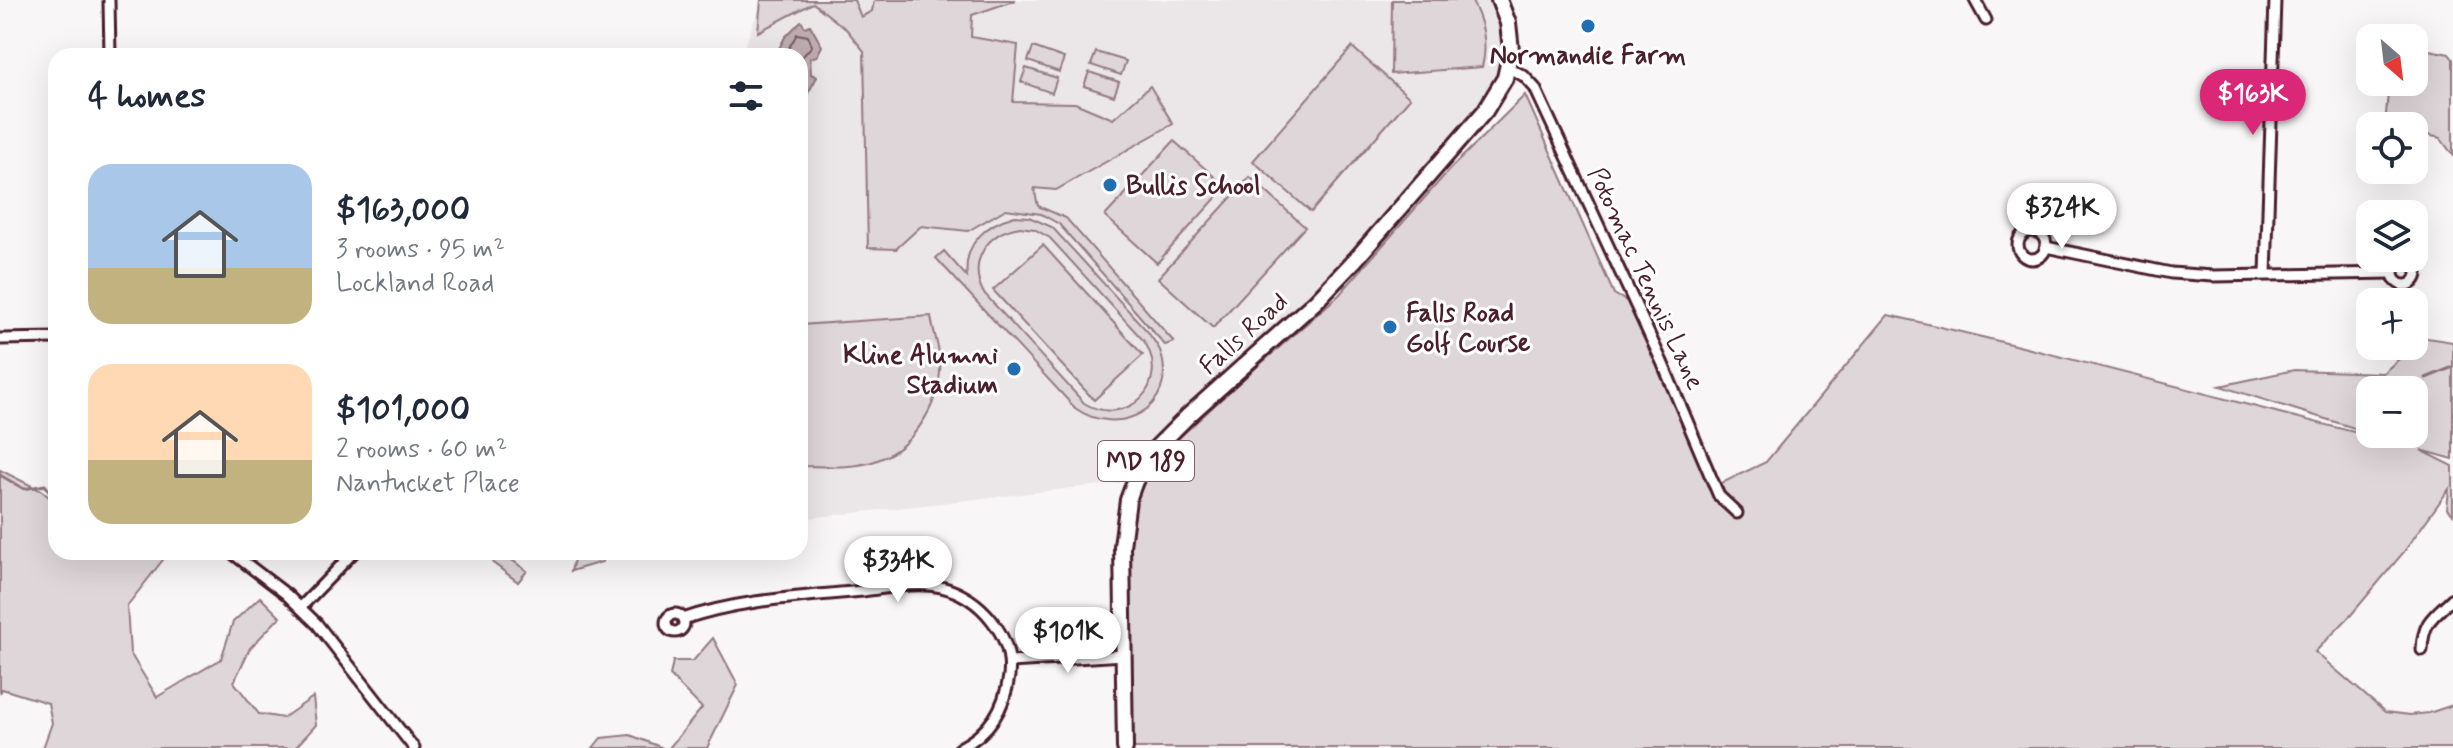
<!DOCTYPE html>
<meta charset="utf-8">
<style>
:root{--surface:#fff;--page:#f2f2f3;--text:#1f2937;--muted:#747a83;--accent:#db2777}
body{margin:0;font-family:Mynerve,sans-serif;background:var(--page);color:var(--text);height:100vh;display:flex;flex-direction:column;font-size:30px;white-space:nowrap}
*{box-sizing:border-box;margin:0}
p{font-size:26px;color:var(--muted)}
.icon{flex:none;width:44px;height:44px;fill:none;stroke:currentColor;stroke-width:2;stroke-linecap:round;stroke-linejoin:round}
.map{position:relative;flex:1;overflow:hidden}
.drawer{position:absolute;left:48px;top:48px;width:760px;height:512px;display:flex;flex-direction:column;background:var(--surface);border-radius:24px;box-shadow:0 8px 32px #0002}
.drawer>*{flex:none}
.needle{width:52px;rotate:152deg}
.buttons{position:absolute;left:2356px;top:24px;display:grid;gap:16px}
.buttons a{display:grid;place-items:center;width:72px;height:72px;border-radius:16px;background:var(--surface);box-shadow:0 8px 32px #0002;font-size:40px}
.price{position:absolute;translate:-50% -68px;padding:0 18px;border-radius:28px;background:#fff;color:#222;font-size:26px;line-height:52px;filter:drop-shadow(0 2px 4px #0008)}
.price::after{content:'';position:absolute;left:50%;top:48px;width:24px;height:18px;margin-left:-12px;background:inherit;clip-path:polygon(0 0,100% 0,50% 100%)}
.price.selected{background:var(--accent);color:#fff}
ul{padding:0;list-style:none}
li{display:flex;align-items:center;gap:24px;height:200px;padding:0 40px}
li span{display:grid;place-items:center;flex:none;width:224px;height:160px;border-radius:24px;color:#555}
li>.icon{margin-inline-start:auto}
span .icon{width:96px;height:96px;fill:#fffc;stroke-width:1}
li b{font-size:34px}
h2{display:flex;justify-content:space-between;align-items:center;height:96px;padding:0 40px;font-size:34px}
.map>svg:first-child{display:block}
</style>
<div class="map">
<svg width="2453" height="748" viewBox="0 0 2453 748">
<rect width="100%" height="100%" fill="#f8f6f7"/>
<filter id="ink" filterUnits="userSpaceOnUse"><feTurbulence type="fractalNoise" baseFrequency=".0125" numOctaves="2"/><feDisplacementMap in="SourceGraphic" scale="16" xChannelSelector="R" yChannelSelector="G"/><feConvolveMatrix kernelMatrix="1 2 1 2 8 2 1 2 1" color-interpolation-filters="sRGB"/></filter>
<g filter="url(#ink)">
<polygon fill="#ebe6e8" points="762,0 1499,0 1506,17 1505,78 1355,260 1188,416 1135,481 800,519 800,56 741,56"/>
<g fill="#ded6d9" stroke="#947a82" stroke-width="2" fill-rule="evenodd">
<polygon points="761,0 854,0 861,17 872,11 874,1 879,0 1016,0 972,15 971,37 1018,45 1013,102 1075,103 1113,119 1150,86 1173,124 1056,190 1034,188 1038,206 1066,218 1174,342 1165,345 1059,224 1041,214 1006,209 968,231 921,226 896,249 868,248 864,51 847,30 813,3 758,32"/>
<path d="M1392 0H1471C1483 20 1488 44 1482 67L1391 74Z"/>
<polygon points="1033,47 1064,58 1059,72 1028,61"/>
<polygon points="1352,47 1410,98 1311,212 1253,161"/>
<polygon points="2414,47 2449,54 2453,59 2453,155 2440,138 2414,132 2414,126 2385,125 2389,82 2414,82"/>
<polygon points="1096,52 1126,61 1121,75 1091,65"/>
<polygon points="1026,68 1057,78 1052,93 1021,82"/>
<polygon points="1089,72 1119,82 1114,96 1084,86"/>
<path d="M1525 95 1614 294 1641 309 1718 485 1766 462 1888 315C2058 353 2225 400 2393 442L2373 434H2414V390H2370V433L2220 386 2294 370 2383 373 2414 346 2421 337 2453 342V459L2421 450 2453 466V514L2447 509 2449 489 2403 553 2351 615 2315 652 2385 712 2410 715 2429 713 2453 705V748H1133L1130 550 1132 507 1155 460 1242 380 1339 295 1450 169Z"/>
<polygon points="1174,141 1226,187 1157,263 1105,216"/>
<polygon points="1250,177 1305,227 1213,328 1158,278"/>
<path d="M1015 216 1029 217 1052 227 1148 332C1152 339 1159 346 1161 353 1178 409 1118 439 1075 408L936 258 944 251 967 277C963 244 985 224 1015 216ZM1020 227 1034 229 1050 238 1144 341C1172 384 1128 429 1084 403L983 292C968 261 987 232 1020 227Z"/>
<polygon points="1043,245 1143,355 1094,400 993,290"/>
<path d="M931 316C933 330 938 344 940 358 943 401 915 447 875 461 852 469 824 466 801 466L800 325Z"/>
<polygon points="0,470 42,491 56,503 56,552 169,552 127,606 130,653 157,697 221,659 233,622 260,597 280,617 250,648 234,682 259,714 283,718 313,697 316,725 295,748 43,748 52,723 48,703 2,689 0,693"/>
<polygon points="501,552 527,571 518,582 493,563"/>
<polygon points="576,552 609,552 602,562 571,571"/>
<polygon points="713,638 738,685 707,748 669,748 702,708 670,676 673,661 693,661"/>
<polygon points="630,735 663,748 593,748 601,738"/>
</g>
<polygon fill="#bdadb0" stroke="#8f747b" stroke-width="2" points="801,21 805,27 810,25 822,46 817,56 810,58 811,74 817,77 806,97 807,103 800,107 800,56 775,56 785,37"/>
<g fill="none" stroke-linecap="round" stroke-linejoin="round">
<polyline stroke="#785860" stroke-width="2" points="784,56 797,34 808,36 812,46 802,57 805,80 800,91"/>
<g stroke="#8f747b" stroke-width="3">
<polyline points="2426,378 2453,367"/>
<polyline points="0,475 24,489 45,485 51,493"/>
</g>
<defs>
<g id="street">
<polyline points="109,0 110,56"/>
<polyline points="1975,0 1986,20"/>
<polyline points="1509,68 1524,76 1535,88 1662,362 1719,496 1737,513"/>
<circle cx="2032" cy="245" r="14"/>
<polyline points="2046,247 2171,273 2213,276 2393,273"/>
<circle cx="2405" cy="273" r="12"/>
<polyline points="2266,274 2275,0"/>
<polyline points="0,339 56,338"/>
<polyline points="231,552 286,594 317,624 414,748"/>
<polyline points="301,607 354,552"/>
<circle cx="675" cy="623" r="9"/>
<path d="M683 619C741 599 802 597 863 591 887 588 917 581 941 587 980 596 1014 636 1009 676 1005 708 989 733 960 748"/>
<path d="M2422 650C2423 621 2433 617 2453 598"/>
<polyline points="1010,662 1124,655"/>
</g>
<polyline id="primary" points="1125,748 1122,546 1128,500 1135,481 1156,448 1188,416 1316,301 1355,260 1485,111 1505,78 1511,50 1508,23 1499,0"/>
</defs>
<use href="#street" stroke="#4a1f2b" stroke-width="15"/>
<use href="#primary" stroke="#4a1f2b" stroke-width="20"/>
<use href="#street" stroke="#fff" stroke-width="9"/>
<use href="#primary" stroke="#fff" stroke-width="14"/>
</g>
</g>
<g fill="#1f6fb2" stroke="#fff" stroke-width="3">
<circle cx="1588" cy="26" r="8"/>
<circle cx="1110" cy="185" r="8"/>
<circle cx="1390" cy="327" r="8"/>
<circle cx="1014" cy="369" r="8"/>
</g>
<g text-anchor="middle" stroke-width="6" stroke-linejoin="round" paint-order="stroke">
<rect fill="#fff" stroke="#80626b" stroke-width="2" x="1098" y="441" width="96" height="40" rx="6"/>
<g font-size="24" font-weight="bold" fill="#4a1f2b">
<text x="1146" y="469">MD 189</text>
</g>
<g font-size="26" font-weight="bold" fill="#4a1f2b" stroke="#fff" text-anchor="start">
<text x="1588" y="63" text-anchor="middle">Normandie Farm</text>
<text x="1126" y="194">Bullis School</text>
<text x="1406" y="321">Falls Road<tspan x="1406" dy="30">Golf Course</tspan></text>
<text x="998" y="363" text-anchor="end">Kline Alumni<tspan x="998" dy="30">Stadium</tspan></text>
</g>
<g font-size="26" fill="#4a1f2b" stroke="#fff">
<text transform="translate(1647 278) rotate(65)" y="9">Potomac Tennis Lane</text>
<text transform="translate(1243 333) rotate(-42)" y="9">Falls Road</text>
</g>
</g>
</svg>
<div class="buttons">
<a><svg class="needle" viewBox="-14 -14 28 28"><path d="M0-13l5 13h-10z" fill="#e53935"/><path d="M0 13l5-13h-10z" fill="#747a83"/></svg></a>
<a><svg class="icon" aria-label="locate" viewBox="0 0 24 24"><circle cx="12" cy="12" r="6"/><path d="M12 2v4M12 18v4M2 12h4M18 12h4"/></svg></a>
<a><svg class="icon" aria-label="layers" viewBox="0 0 24 24"><path d="M12 4l9 5-9 5-9-5zM3 14l9 5 9-5"/></svg></a>
<a>+</a>
<a>−</a>
</div>
<b class="price selected" style="left:2253px;top:137px">$163K</b>
<b class="price" style="left:2062px;top:251px">$324K</b>
<b class="price" style="left:898px;top:604px">$334K</b>
<b class="price" style="left:1068px;top:675px">$101K</b>
<section class="drawer">
<h2>4 homes<svg class="icon" aria-label="filters" viewBox="0 0 24 24"><path d="M4 7h16M4 17h16"/><circle cx="9" cy="7" r="2"/><circle cx="15" cy="17" r="2"/></svg></h2>
<ul>
<li><span style="background:linear-gradient(#a9c7e8 65%,#c2b280 0)"><svg class="icon" aria-label="home" viewBox="0 0 24 24"><path d="M3 11l9-7 9 7M6 9v11h12V9"/></svg></span><div><b>$163,000</b><p>3 rooms · 95 m²</p><p>Lockland Road</p></div></li>
<li><span style="background:linear-gradient(#ffd9b3 60%,#c2b280 0)"><svg class="icon" aria-label="home" viewBox="0 0 24 24"><path d="M3 11l9-7 9 7M6 9v11h12V9"/></svg></span><div><b>$101,000</b><p>2 rooms · 60 m²</p><p>Nantucket Place</p></div></li>
</ul>
</section>
</div>
